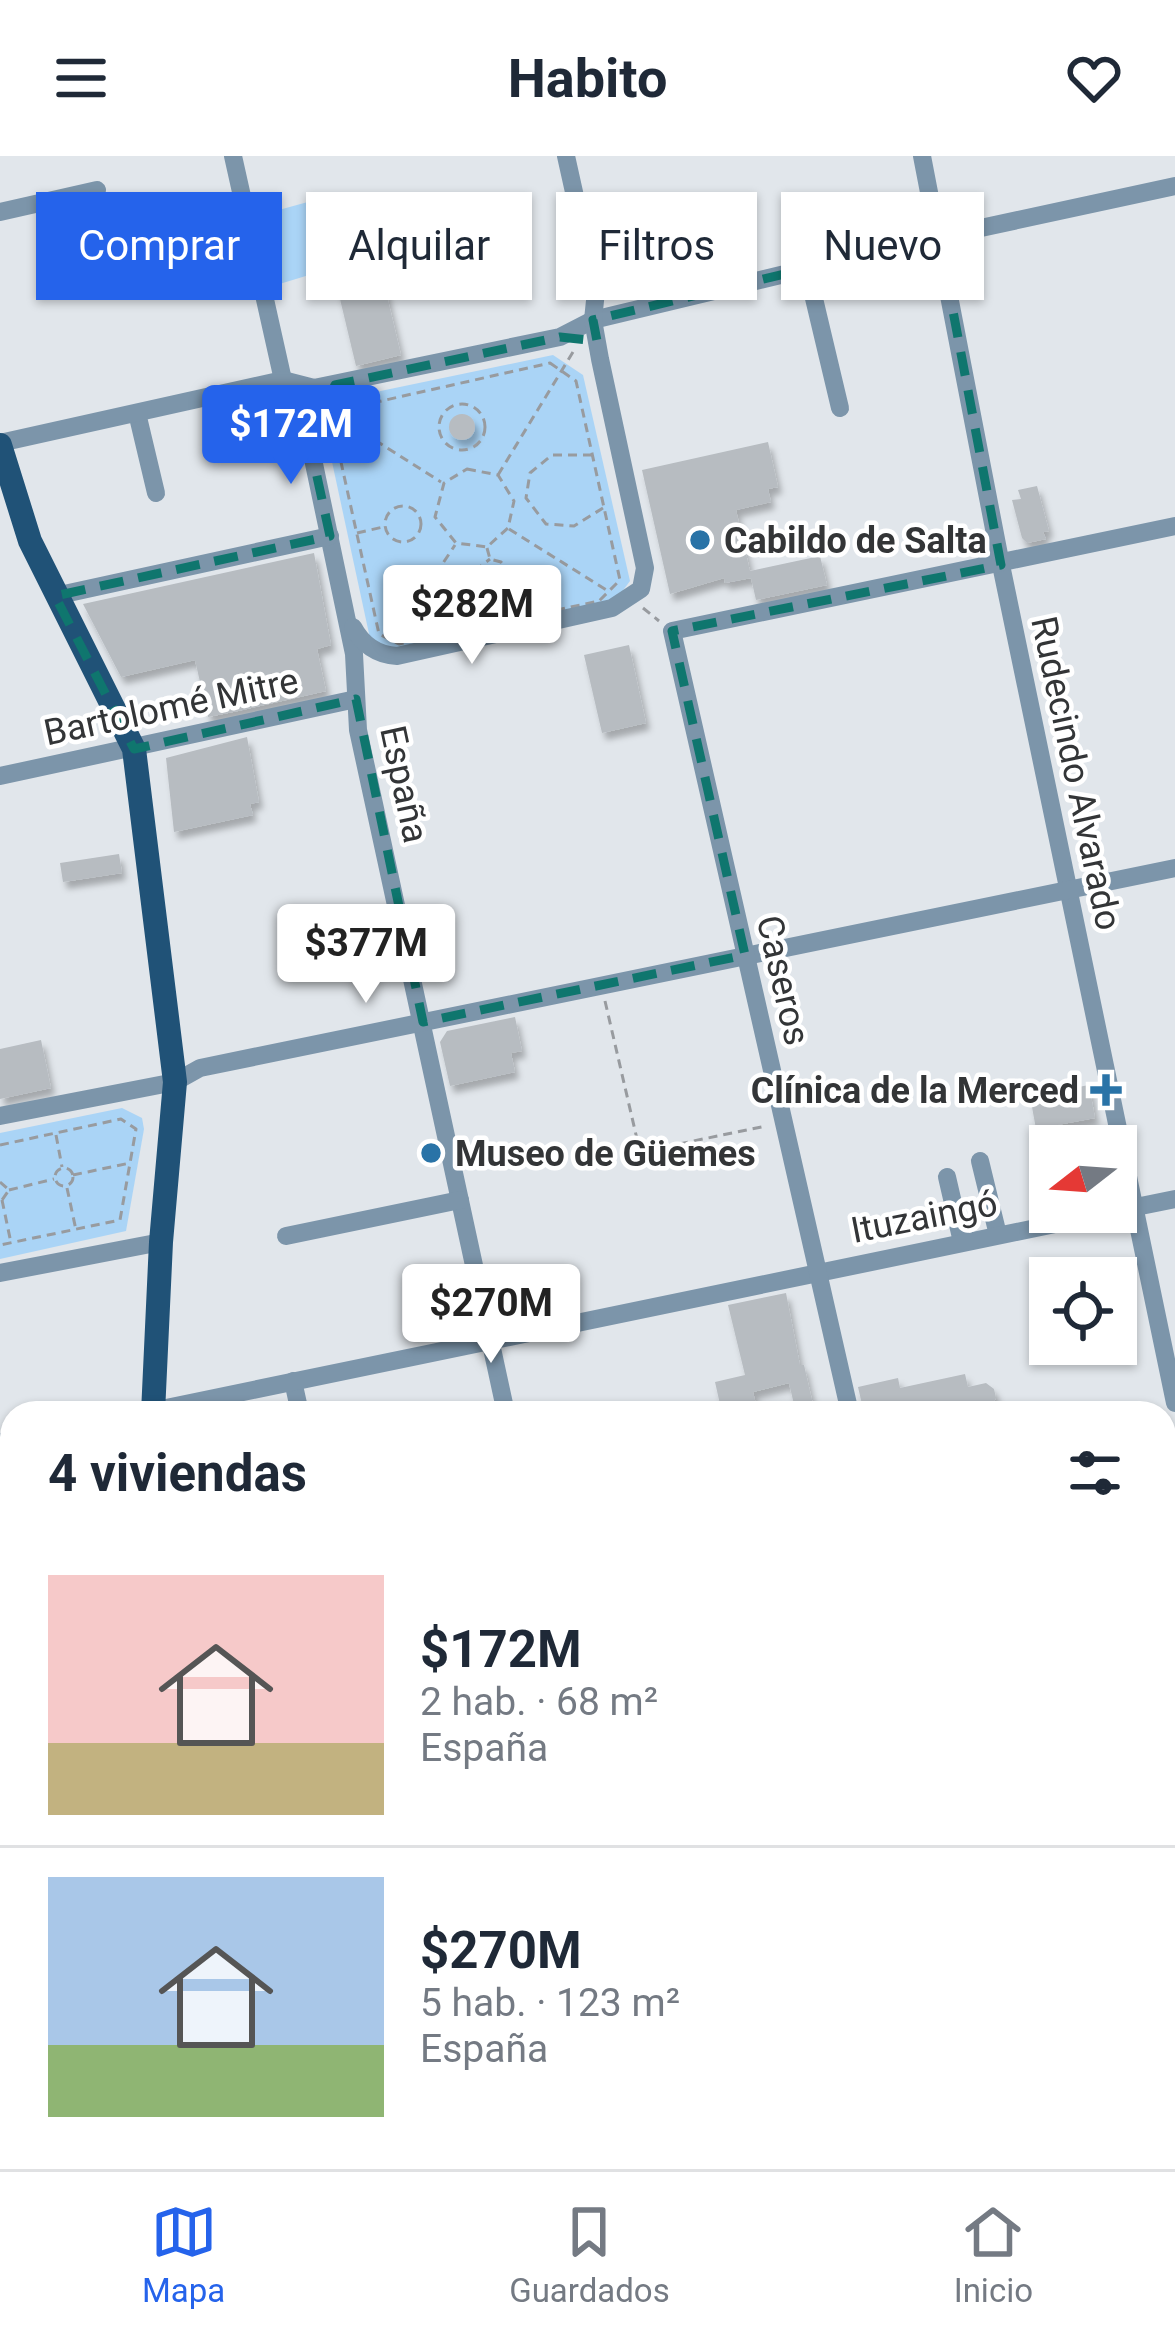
<!DOCTYPE html>
<html lang="es">
<meta charset="utf-8">
<style>
:root{--surface:#fff;--page:#f6f6f7;--text:#1f2937;--muted:#747a83;--line:#e0e1e3;--accent:#2563eb}
body{margin:0;font-family:Roboto,sans-serif;background:var(--page);color:var(--text);height:100vh;display:flex;flex-direction:column;font-size:45px;white-space:nowrap}
*{box-sizing:border-box;margin:0}
p{font-size:39px;color:var(--muted)}
.icon{flex:none;width:66px;height:66px;fill:none;stroke:currentColor;stroke-width:2;stroke-linecap:round;stroke-linejoin:round}
.map{position:relative;flex:1;overflow:hidden}
.sheet{position:absolute;left:0px;top:1245px;width:1176px;height:768px;display:flex;flex-direction:column;background:var(--surface);border-radius:36px 36px 0 0;box-shadow:0 3px 9px #0004}
.sheet>*{flex:none}
.banner{position:absolute;left:36px;top:36px;width:1104px;height:108px;display:flex;gap:24px}
.needle{width:78px;rotate:253deg}
.buttons{position:absolute;left:1029px;top:969px;display:grid;gap:24px}
.buttons a{display:grid;place-items:center;width:108px;height:108px;border-radius:0px;background:var(--surface);box-shadow:0 3px 9px #0004;font-size:60px}
.price{position:absolute;translate:-50% -102px;padding:0 27px;border-radius:12px;background:#fff;color:#222;font-size:39px;line-height:78px;filter:drop-shadow(0 3px 6px #0008)}
.price::after{content:'';position:absolute;left:50%;top:72px;width:36px;height:27px;margin-left:-18px;background:inherit;clip-path:polygon(0 0,100% 0,50% 100%)}
.price.on{background:var(--accent);color:#fff}
ul{padding:0;list-style:none}
li{display:flex;align-items:center;gap:36px;height:300px;padding:0 48px}
li+li{border-top:3px solid var(--line)}
li span{display:grid;place-items:center;flex:none;width:336px;height:240px;border-radius:0px;color:#555}
li>.icon{margin-inline-start:auto}
span .icon{width:144px;height:144px;fill:#fffc;stroke-width:1}
li b{font-size:51px}
h2{display:flex;justify-content:space-between;align-items:center;height:144px;padding:0 48px;font-size:51px}
.chip{padding:0 42px;border-radius:0px;background:var(--surface);box-shadow:0 3px 9px #0004;font-size:42px;line-height:108px}
.chip.on{background:var(--accent);color:#fff}
header{display:flex;justify-content:space-between;align-items:center;height:156px;padding:0 48px;background:var(--surface);font-size:54px;font-weight:700}
.tabs{display:flex;justify-content:space-around;align-items:center;height:168px;border-top:3px solid var(--line);background:var(--surface);font-size:33px;color:var(--muted)}
.tabs a{display:grid;justify-items:center;gap:6px}
.tabs .on{color:var(--accent)}
.map>svg:first-child{display:block}
</style>
<header><svg class="icon" aria-label="menu" viewBox="0 0 24 24"><path d="M4 6h16M4 12h16M4 18h16"/></svg>Habito<svg class="icon" aria-label="heart" viewBox="0 0 24 24"><path d="M12 20l-8-8c-3-5 5-10 8-4 3-6 11-1 8 4z"/></svg></header>
<div class="map">
<svg width="1175" height="2013" viewBox="0 0 1175 2013">
<defs>
<filter id="shadow"><feDropShadow dx="4" dy="7" stdDeviation="3" flood-color="#0004"/></filter>
</defs>
<rect width="100%" height="100%" fill="#e1e6eb"/>
<g fill="#aad4f6">
<polygon points="315,44 332,112 273,130 257,60"/>
<polygon points="553,199 583,219 630,425 616,444 393,493 371,487 326,278 347,242"/>
<polygon points="122,952 142,962 144,973 126,1075 0,1103 0,977"/>
</g>
<g fill="#b7bcc1" filter="url(#shadow)">
<polygon points="369,64 401,199 356,210 324,76"/>
<circle cx="462" cy="271" r="13"/>
<polygon points="768,286 778,331 768,333 771,346 736,354 750,415 820,400 827,429 756,444 751,422 725,427 724,422 670,438 642,314"/>
<polygon points="1037,330 1049,375 1043,376 1046,383 1027,387 1022,382 1012,344 1021,343 1018,334"/>
<polygon points="314,397 331,489 317,493 326,535 238,555 208,561 195,504 121,521 83,448"/>
<polygon points="629,489 646,567 602,577 584,499"/>
<polygon points="247,581 259,646 250,648 253,659 174,676 166,602"/>
<polygon points="119,698 122,717 63,726 60,707"/>
<polygon points="515,861 522,895 511,897 515,916 450,930 440,886 447,875"/>
<polygon points="41,884 51,932 0,943 0,893"/>
<polygon points="1089,929 1095,962 1036,973 1030,940"/>
<polygon points="786,1137 800,1209 804,1209 815,1257 796,1257 789,1227 753,1236 758,1257 722,1257 715,1226 745,1219 728,1149"/>
<polygon points="965,1218 968,1231 986,1227 994,1233 996,1242 991,1250 972,1254 973,1257 864,1257 858,1231 898,1222 900,1232"/>
<polygon points="171,2001 277,2001 280,2013 174,2013"/>
</g>
<g fill="none" stroke-linecap="round" stroke-linejoin="round">
<g stroke="#989b9f" stroke-width="3" stroke-dasharray="9 6" stroke-linecap="butt">
<polygon points="550,207 576,225 620,424 599,445 399,488 379,478 335,279 350,252"/>
<circle cx="462" cy="271" r="23"/>
<polyline points="337,260 441,326"/>
<polyline points="592,299 552,299 530,317 526,342 546,368 574,370 603,352"/>
<polygon points="467,313 498,319 514,345 508,372 487,391 456,387 435,361 444,327"/>
<polyline points="498,319 573,196"/>
<circle cx="403" cy="368" r="18"/>
<polyline points="509,373 608,435"/>
<polyline points="357,377 383,371"/>
<polyline points="487,392 490,403 501,406 510,417 508,431 498,440 484,439 475,427 476,414 490,403"/>
<polyline points="498,442 503,462"/>
<polyline points="643,452 659,465"/>
<polyline points="394,481 455,389"/>
<polyline points="605,845 640,996 766,970"/>
<polyline points="56,979 62,1011"/>
<polyline points="0,989 121,963 136,973 120,1064 0,1089"/>
<circle cx="64" cy="1021" r="9"/>
<polyline points="73,1019 130,1007"/>
<polyline points="0,1026 9,1034 2,1044"/>
<polyline points="67,1032 76,1074"/>
<polyline points="9,1034 54,1023"/>
<polyline points="2,1044 11,1087"/>
</g>
<g stroke="#7c95aa" stroke-width="18">
<polyline points="233,0 283,224"/>
<polyline points="922,0 1001,409 1175,1247"/>
<polyline points="0,56 97,34"/>
<polyline points="807,113 840,252"/>
<polyline points="335,229 312,262 309,284 354,498 358,574 506,1257"/>
<polyline points="137,257 156,337"/>
<polyline points="0,287 283,224 314,232 560,181 593,164 939,81 1175,30"/>
<polyline points="55,440 330,380"/>
<path d="M353 471C362 488 377 499 397 500L612 452 641 433 645 412 600 203 593 164 596 135 566 0"/>
<polyline points="0,620 356,543"/>
<polyline points="0,960 175,926 200,912 1175,712"/>
<polyline points="980,1005 998,1079"/>
<polyline points="947,1021 962,1086"/>
<polyline points="1121,1054 1175,1043"/>
<polyline points="286,1080 460,1044"/>
<polyline points="0,1117 161,1086"/>
<polyline points="293,1225 300,1257"/>
<polyline points="142,1257 1113,1056"/>
<polyline points="850,1257 672,475 1175,370"/>
<polyline points="0,1286 12,1284"/>
<polyline points="1164,1515 1175,1502"/>
<polyline points="668,2001 671,2013"/>
<polyline points="1020,2001 1022,2013"/>
<polyline points="0,2007 1,2013"/>
</g>
<g stroke="#205277" stroke-width="24">
<polyline points="0,289 30,385 134,593 175,926 161,1086 153,1257"/>
<polyline points="1164,1364 1175,1362"/>
<polyline points="0,1633 12,1631"/>
<polyline points="1164,1716 1175,1714"/>
<polyline points="0,1973 12,1970"/>
<polyline points="304,2001 308,2013"/>
</g>
</g>
<path fill="none" stroke="#0f766e" stroke-width="9" stroke-dasharray="24 15" stroke-linejoin="round" d="M939 81 1001 409 672 475 745 799 423 866 356 543 134 593 55 440 330 380 309 284 335 229 560 181 597 185 593 164Z"/>
<g fill="#2973a7" stroke="#fff" stroke-width="4.5">
<circle cx="700" cy="384" r="12"/>
<path d="M1100 916h12v12h12v12h-12v12h-12v-12h-12v-12h12z"/>
<circle cx="431" cy="997" r="12"/>
</g>
<g text-anchor="middle" stroke-width="9" stroke-linejoin="round" paint-order="stroke">
<g font-size="36" font-weight="bold" fill="#333537" stroke="#fff" text-anchor="start">
<text x="724" y="397">Cabildo de Salta</text>
<text x="1079" y="947" text-anchor="end">Clínica de la Merced</text>
<text x="455" y="1010">Museo de Güemes</text>
</g>
<g font-size="36" fill="#333537" stroke="#fff">
<text transform="translate(171 550) rotate(-12)" y="13">Bartolomé Mitre</text>
<text transform="translate(1077 617) rotate(78)" y="13">Rudecindo Alvarado</text>
<text transform="translate(405 628) rotate(78)" y="13">España</text>
<text transform="translate(784 824) rotate(77)" y="13">Caseros</text>
<text transform="translate(924 1060) rotate(-11)" y="13">Ituzaingó</text>
</g>
</g>
</svg>
<div class="buttons">
<a><svg class="needle" viewBox="-14 -14 28 28"><path d="M0-13l5 13h-10z" fill="#e53935"/><path d="M0 13l5-13h-10z" fill="#747a83"/></svg></a>
<a><svg class="icon" aria-label="locate" viewBox="0 0 24 24"><circle cx="12" cy="12" r="6"/><path d="M12 2v4M12 18v4M2 12h4M18 12h4"/></svg></a>
</div>
<b class="price on" style="left:291px;top:331px">$172M</b>
<b class="price" style="left:472px;top:511px">$282M</b>
<b class="price" style="left:366px;top:850px">$377M</b>
<b class="price" style="left:491px;top:1210px">$270M</b>
<div class="banner">
<a class="chip on">Comprar</a>
<a class="chip">Alquilar</a>
<a class="chip">Filtros</a>
<a class="chip">Nuevo</a>
</div>
<section class="sheet">
<h2>4 viviendas<svg class="icon" aria-label="filters" viewBox="0 0 24 24"><path d="M4 7h16M4 17h16"/><circle cx="9" cy="7" r="2"/><circle cx="15" cy="17" r="2"/></svg></h2>
<ul>
<li><span style="background:linear-gradient(#f6c9c9 70%,#c2b280 0)"><svg class="icon" aria-label="home" viewBox="0 0 24 24"><path d="M3 11l9-7 9 7M6 9v11h12V9"/></svg></span><div><b>$172M</b><p>2 hab. · 68 m²</p><p>España</p></div></li>
<li><span style="background:linear-gradient(#a9c7e8 70%,#8fb573 0)"><svg class="icon" aria-label="home" viewBox="0 0 24 24"><path d="M3 11l9-7 9 7M6 9v11h12V9"/></svg></span><div><b>$270M</b><p>5 hab. · 123 m²</p><p>España</p></div></li>
</ul>
</section>
</div>
<nav class="tabs">
<a class="on"><svg class="icon" aria-label="map" viewBox="0 0 24 24"><path d="M3 6l6-2 6 2 6-2v14l-6 2-6-2-6 2zM9 4v14M15 6v14"/></svg>Mapa</a>
<a><svg class="icon" aria-label="saved" viewBox="0 0 24 24"><path d="M7 4h10v16l-5-4-5 4z"/></svg>Guardados</a>
<a><svg class="icon" aria-label="home" viewBox="0 0 24 24"><path d="M3 11l9-7 9 7M6 9v11h12V9"/></svg>Inicio</a>
</nav>
